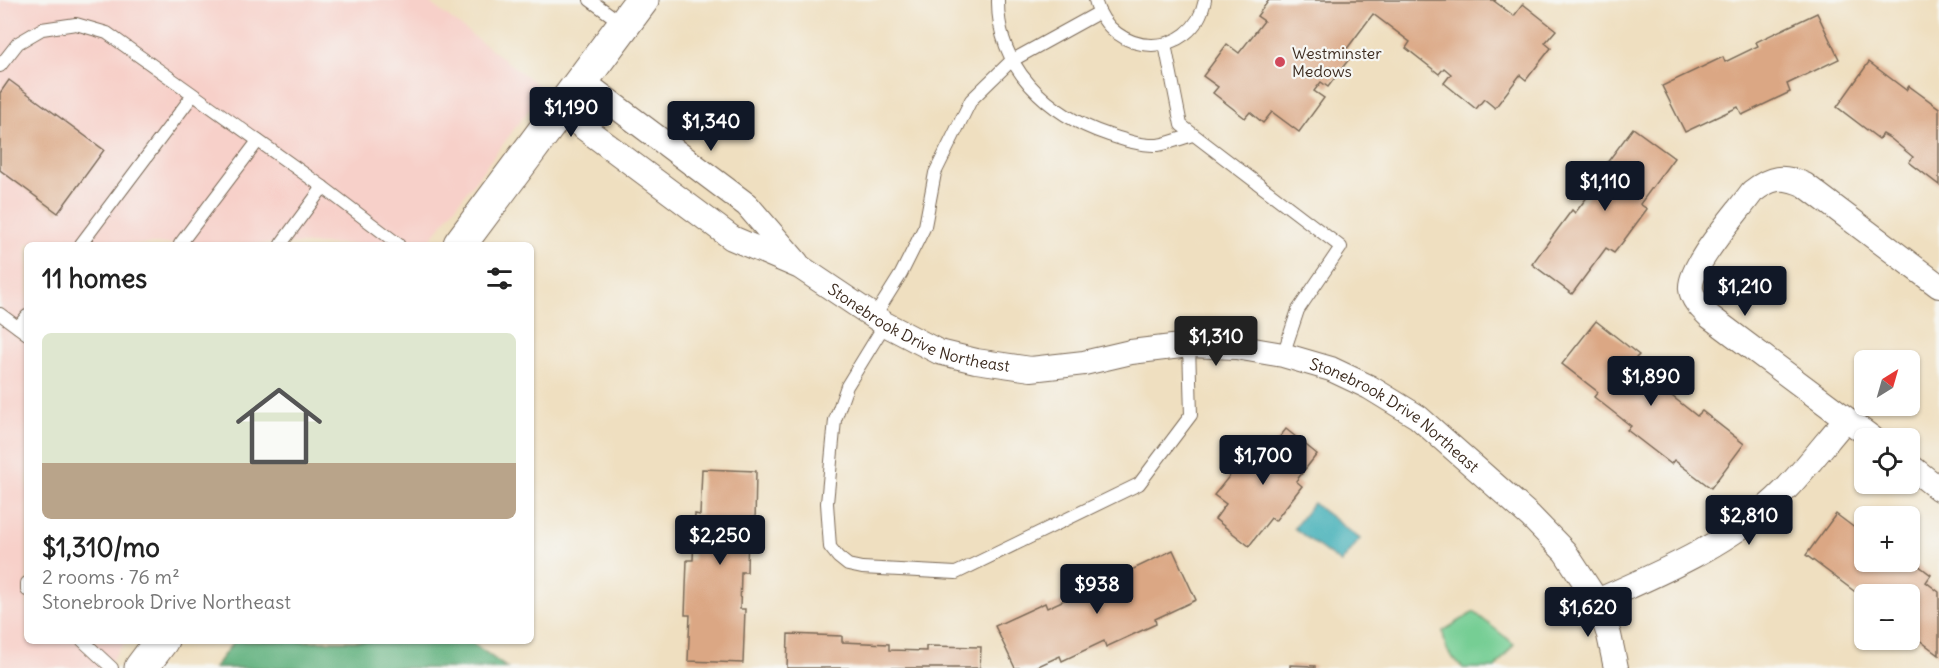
<!DOCTYPE html>
<meta charset="utf-8">
<style>
:root{--surface:#fff;--page:#f6f6f6;--text:#222;--muted:#767676;--accent:#111827}
body{margin:0;font-family:Delius,sans-serif;background:var(--page);color:var(--text);height:100vh;display:flex;flex-direction:column;font-size:22px;white-space:nowrap}
*{box-sizing:border-box;margin:0}
p{font-size:20px;color:var(--muted)}
.icon{flex:none;width:33px;height:33px;fill:none;stroke:currentColor;stroke-width:2;stroke-linecap:round;stroke-linejoin:round}
.map{position:relative;flex:1;overflow:hidden}
.panel{position:absolute;left:24px;top:242px;width:510px;height:402px;display:flex;flex-direction:column;background:var(--surface);border-radius:9px;box-shadow:0 2px 4px #0004}
.panel>*{flex:none}
.needle{width:39px;rotate:37deg}
.buttons{position:absolute;left:1854px;top:350px;display:grid;gap:12px}
.buttons a{display:grid;place-items:center;width:66px;height:66px;border-radius:9px;background:var(--surface);box-shadow:0 2px 4px #0004;font-size:30px}
.price{position:absolute;translate:-50% -51px;padding:0 14px;border-radius:6px;background:var(--accent);color:#fff;font-size:20px;line-height:39px;filter:drop-shadow(0 2px 3px #0008)}
.price::after{content:'';position:absolute;left:50%;top:36px;width:18px;height:14px;margin-left:-9px;background:inherit;clip-path:polygon(0 0,100% 0,50% 100%)}
.price.active{background:#222;color:#fff}
ul{padding:0;list-style:none}
li{display:grid;align-content:center;gap:12px;height:318px;padding:0 18px}
li span{display:grid;place-items:center;height:186px;border-radius:9px;color:#555}
li>.icon{margin-inline-start:auto}
span .icon{width:108px;height:108px;fill:#fffc;stroke-width:1}
li b{font-size:26px}
h2{display:flex;justify-content:space-between;align-items:center;height:72px;padding:0 18px;font-size:26px}
.map>svg:first-child{display:block}
</style>
<div class="map">
<svg width="1939" height="668" viewBox="0 0 1939 668">
<rect width="100%" height="100%" fill="#f6f6f2"/>
<filter id="ink" filterUnits="userSpaceOnUse"><feTurbulence type="fractalNoise" baseFrequency=".0167" numOctaves="2"/><feDisplacementMap in="SourceGraphic" scale="12" xChannelSelector="R" yChannelSelector="G"/><feConvolveMatrix kernelMatrix="1 2 1 2 8 2 1 2 1" color-interpolation-filters="sRGB"/></filter>
<filter id="wash" filterUnits="userSpaceOnUse"><feTurbulence type="fractalNoise" baseFrequency=".008" numOctaves="4" result="noise"/><feDisplacementMap in="SourceGraphic" scale="24" xChannelSelector="R" yChannelSelector="G"/><feGaussianBlur stdDeviation="1.35" result="paint"/><feColorMatrix in="noise" values="0 0 0 0 0 0 0 0 0 0 0 0 0 0 0 0 0 1.4 0 .05"/><feComposite in="paint" operator="in"/></filter>
<g filter="url(#wash)">
<rect width="100%" height="100%" fill="#efdfc0"/>
<polygon fill="#f7d0c9" points="0,0 426,0 544,90 427,244 27,244 27,640 126,641 105,668 0,668"/>
<path fill="#76ce94" stroke="#587c59" stroke-width="1.5" d="M1474 612 1514 644 1495 668H1463C1448 654 1445 651 1443 631Z"/>
<polygon fill="#60b17e" stroke="#4e6e4e" stroke-width="1.5" points="234,641 470,641 507,668 214,668"/>
<polygon fill="#3cadb6" stroke="#3c6c6a" stroke-width="1.5" points="1313,503 1360,539 1341,563 1294,528"/>
<g id="blocks">
<g fill="#dba784">
<polygon points="1269,0 1496,0 1494,1 1514,16 1523,4 1556,30 1545,43 1551,48 1526,80 1520,75 1495,108 1484,99 1476,109 1444,83 1451,74 1444,68 1439,74 1406,48 1410,42 1373,14 1346,50 1352,55 1328,87 1321,82 1314,91 1324,98 1299,132 1272,112 1263,123 1250,112 1245,118 1213,93 1218,87 1203,76 1227,44 1239,53 1264,21 1257,16"/>
<polygon points="1817,13 1839,59 1787,84 1790,92 1742,115 1738,107 1685,132 1662,86 1723,57 1725,62 1758,46 1756,42"/>
<polygon points="1869,62 1906,90 1909,86 1939,108 1939,185 1909,162 1913,157 1890,138 1883,134 1879,139 1837,107"/>
<polygon points="9,80 104,150 58,213 0,170 0,93"/>
<polygon points="1633,128 1674,158 1640,204 1647,209 1622,243 1614,253 1606,248 1572,294 1532,264 1572,210 1575,213 1598,183 1594,180"/>
<polygon points="1596,321 1639,355 1635,359 1672,388 1668,393 1697,416 1702,411 1744,444 1711,488 1674,460 1671,464 1627,430 1631,426 1594,397 1598,392 1562,364"/>
<polygon points="1286,429 1317,454 1296,481 1302,486 1275,521 1271,518 1249,546 1215,519 1226,504 1214,495 1252,448 1256,451 1262,443 1270,449"/>
<polygon points="702,469 756,471 755,525 748,525 747,572 741,572 740,609 745,609 743,663 688,661 690,615 685,615 687,560 693,560 695,514 700,515"/>
<polygon points="1836,514 1864,535 1864,561 1910,561 1910,559 1931,575 1926,582 1939,592 1939,655 1910,633 1910,594 1865,594 1861,590 1858,594 1806,555"/>
<polygon points="1173,550 1196,600 1155,619 1156,624 1106,647 1104,641 1062,661 1060,656 1034,668 1015,668 995,626 1045,603 1047,608 1090,588 1092,593 1126,578 1123,574"/>
<polygon points="788,634 842,636 842,642 889,644 889,650 926,651 926,646 981,647 980,668 787,668"/>
<polygon points="1290,665 1315,666 1315,668 1290,668"/>
</g>
</g>
</g>
<g filter="url(#ink)">
<use href="#blocks" fill-opacity="0" stroke="#7a6957" stroke-width="1.5"/>
<g fill="none" stroke-linecap="round" stroke-linejoin="round">
<defs>
<g id="service">
<polyline points="590,0 623,24"/>
<path d="M998 0C997 68 1048 115 1109 135 1124 140 1142 146 1158 145 1170 143 1182 138 1193 135"/>
<path d="M1095 0C1111 59 1193 61 1205 0"/>
<polyline points="1165,44 1181,125 1341,247 1298,310 1283,355"/>
<polyline points="0,66 18,43 42,29 76,24 107,33 323,187 398,244"/>
<polyline points="81,244 193,95"/>
<polyline points="180,244 258,141"/>
<polyline points="281,244 323,187"/>
<polyline points="0,314 27,334"/>
<polyline points="874,317 901,274 925,226 935,173 971,100 1011,61 1098,13"/>
<polyline points="885,324 847,386 835,420 827,503 830,547 838,557 848,565 862,568 956,573 1139,484 1191,415 1189,345"/>
<polyline points="18,327 27,316"/>
<polyline points="27,583 27,590"/>
<polyline points="82,640 112,668"/>
</g>
<g id="minor">
<polyline points="582,81 747,205 797,263"/>
<path id="s1" d="M560 110 732 238 800 267 885 324 939 352 976 361 1031 369 1084 363 1131 352 1189 345 1236 347 1283 355 1331 369 1369 387 1418 417 1530 516 1565 552 1597 601 1609 635 1616 668"/>
<path d="M1872 438 1709 316C1702 309 1692 300 1691 289 1688 267 1738 212 1752 192 1771 177 1782 175 1805 185L1939 286"/>
<polyline points="1910,466 1939,489"/>
<path d="M1597 601C1663 572 1736 541 1786 489 1807 467 1826 442 1846 419"/>
</g>
<g id="secondary">
<polyline points="460,244 642,0"/>
<polyline points="141,668 162,640"/>
</g>
</defs>
<use href="#service" stroke="#7a6957" stroke-width="14"/>
<use href="#minor" stroke="#7a6957" stroke-width="26"/>
<use href="#secondary" stroke="#7a6957" stroke-width="35"/>
<use href="#service" stroke="#fff" stroke-width="12"/>
<use href="#minor" stroke="#fff" stroke-width="24"/>
<use href="#secondary" stroke="#fff" stroke-width="33"/>
</g>
</g>
<circle fill="#d1495b" stroke="#f6f6f2" stroke-width="2" cx="1280" cy="62" r="6"/>
<g text-anchor="middle" stroke-width="4.5" stroke-linejoin="round" paint-order="stroke">
<g font-size="16" fill="#3b2a1e" stroke="#f6f6f2" text-anchor="start">
<text x="1292" y="59">Westminster<tspan x="1292" dy="18">Medows</tspan></text>
</g>
<g font-size="16" fill="#3b2a1e" stroke="#f6f6f2">
<text dy="6" stroke="none"><textPath href="#s1" startOffset="424">Stonebrook Drive Northeast</textPath></text>
<text dy="6" stroke="none"><textPath href="#s1" startOffset="928">Stonebrook Drive Northeast</textPath></text>
</g>
</g>
</svg>
<div class="buttons">
<a><svg class="needle" viewBox="-14 -14 28 28"><path d="M0-13l5 13h-10z" fill="#e53935"/><path d="M0 13l5-13h-10z" fill="#767676"/></svg></a>
<a><svg class="icon" aria-label="locate" viewBox="0 0 24 24"><circle cx="12" cy="12" r="6"/><path d="M12 2v4M12 18v4M2 12h4M18 12h4"/></svg></a>
<a>+</a>
<a>−</a>
</div>
<b class="price" style="left:571px;top:138px">$1,190</b>
<b class="price" style="left:711px;top:152px">$1,340</b>
<b class="price" style="left:1605px;top:212px">$1,110</b>
<b class="price" style="left:1745px;top:317px">$1,210</b>
<b class="price active" style="left:1216px;top:367px">$1,310</b>
<b class="price" style="left:1651px;top:407px">$1,890</b>
<b class="price" style="left:1263px;top:486px">$1,700</b>
<b class="price" style="left:1749px;top:546px">$2,810</b>
<b class="price" style="left:720px;top:566px">$2,250</b>
<b class="price" style="left:1097px;top:615px">$938</b>
<b class="price" style="left:1588px;top:638px">$1,620</b>
<section class="panel">
<h2>11 homes<svg class="icon" aria-label="filters" viewBox="0 0 24 24"><path d="M4 7h16M4 17h16"/><circle cx="9" cy="7" r="2"/><circle cx="15" cy="17" r="2"/></svg></h2>
<ul>
<li><span style="background:linear-gradient(#dfe7d0 70%,#b9a48a 0)"><svg class="icon" aria-label="home" viewBox="0 0 24 24"><path d="M3 11l9-7 9 7M6 9v11h12V9"/></svg></span><div><b>$1,310/mo</b><p>2 rooms · 76 m²</p><p>Stonebrook Drive Northeast</p></div></li>
</ul>
</section>
</div>
